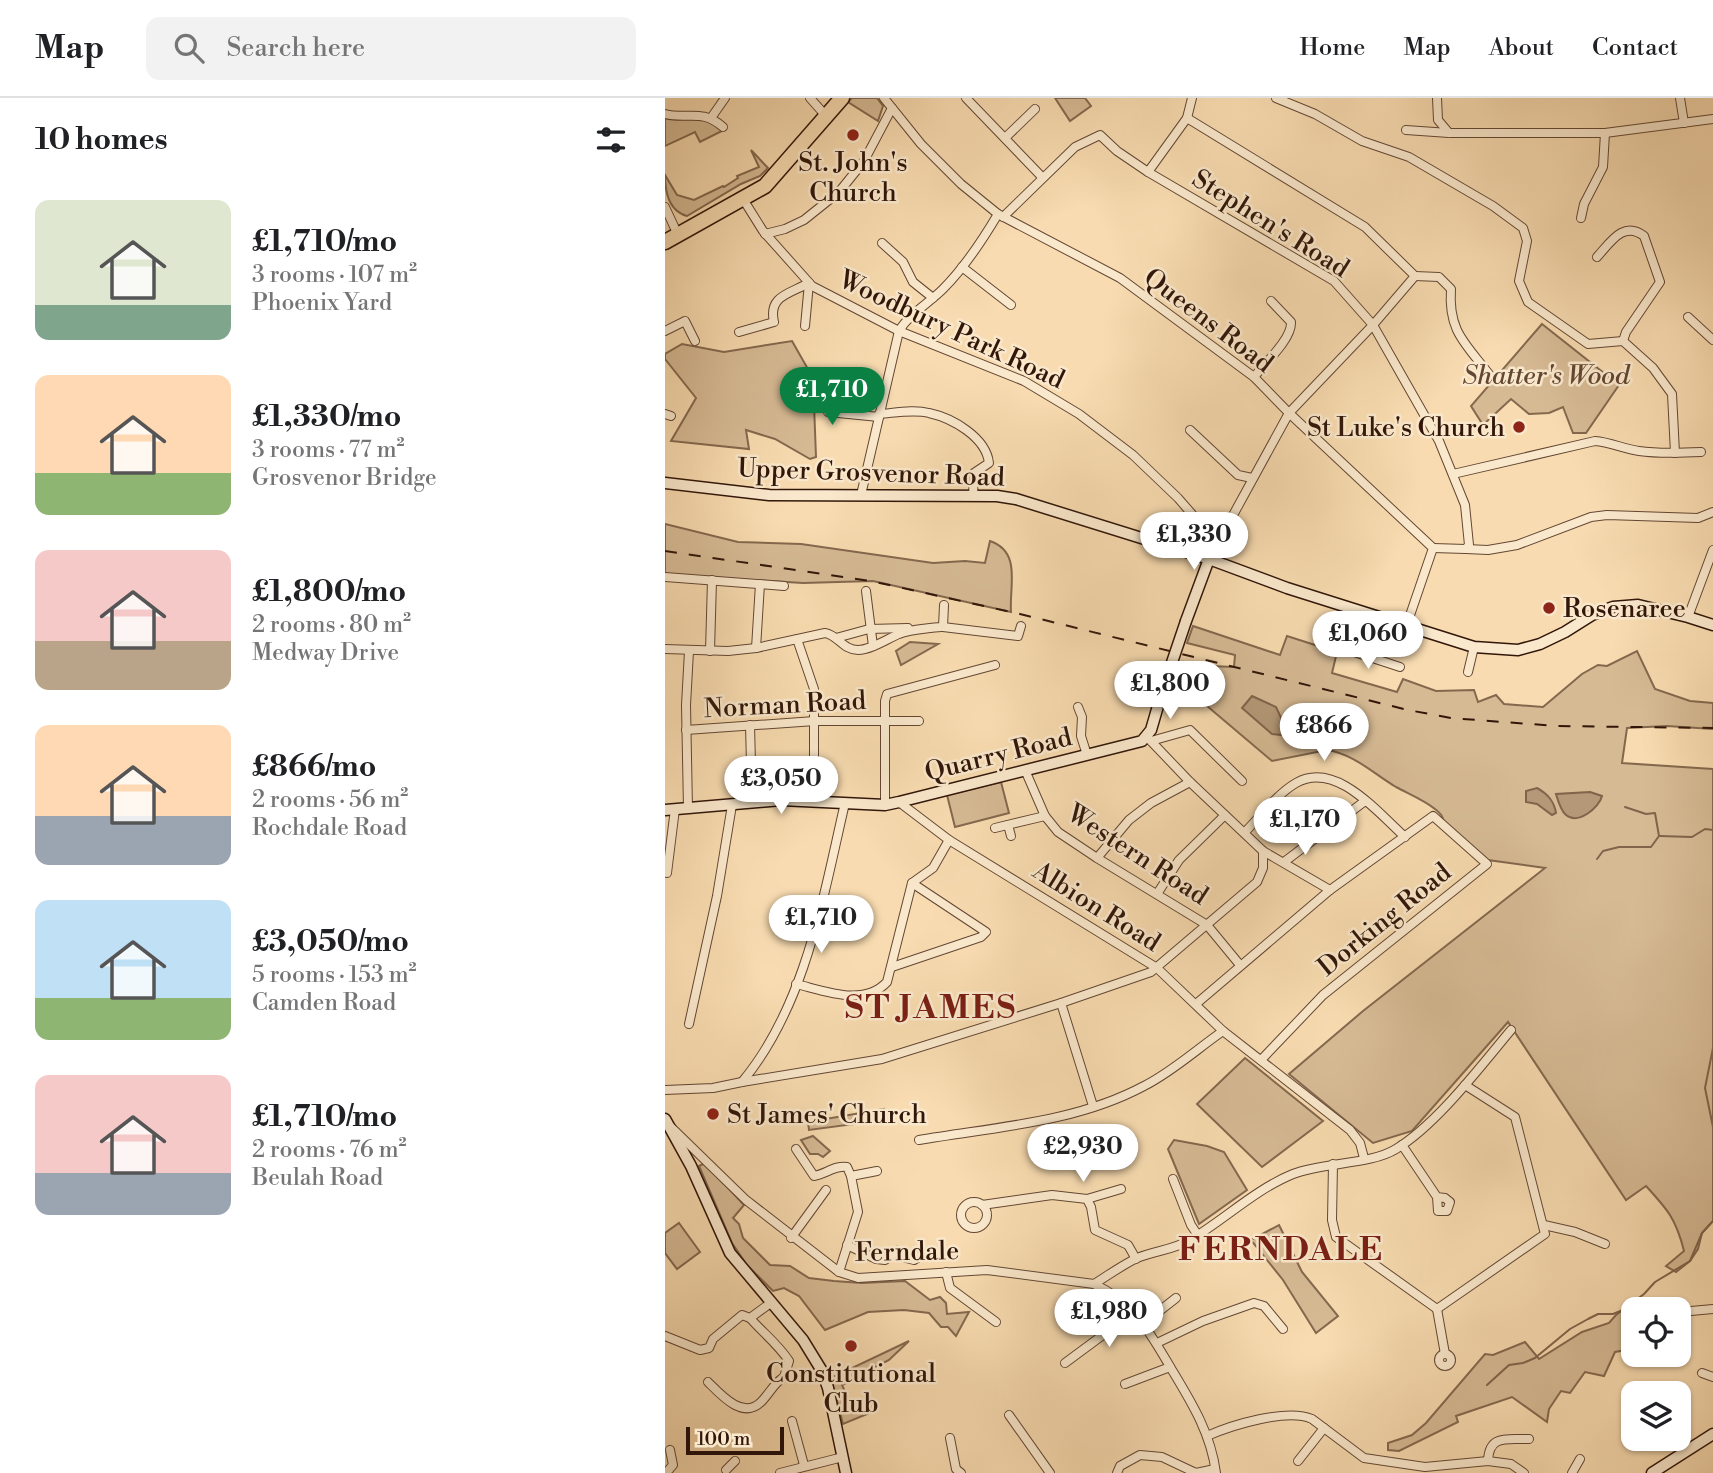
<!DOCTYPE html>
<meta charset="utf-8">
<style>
:root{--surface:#fff;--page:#f2f2f2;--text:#202124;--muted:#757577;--line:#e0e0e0;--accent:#0b8043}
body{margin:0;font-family:"Libre Bodoni",serif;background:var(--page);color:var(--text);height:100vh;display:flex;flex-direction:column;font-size:26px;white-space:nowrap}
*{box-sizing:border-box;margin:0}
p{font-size:23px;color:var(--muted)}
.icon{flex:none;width:38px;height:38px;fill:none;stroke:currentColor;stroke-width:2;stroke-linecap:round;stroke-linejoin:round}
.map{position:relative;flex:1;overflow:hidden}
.panel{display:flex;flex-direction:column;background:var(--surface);width:665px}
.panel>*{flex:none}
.tools{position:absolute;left:956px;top:1199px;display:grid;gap:14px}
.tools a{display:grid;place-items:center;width:70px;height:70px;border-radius:14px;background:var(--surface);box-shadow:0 2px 5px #0004;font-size:35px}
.scale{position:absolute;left:21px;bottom:18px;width:98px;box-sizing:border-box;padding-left:7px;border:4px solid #311609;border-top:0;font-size:19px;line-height:24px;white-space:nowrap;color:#311609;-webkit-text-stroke:5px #fae8cc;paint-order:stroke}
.price{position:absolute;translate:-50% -60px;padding:0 16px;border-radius:24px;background:#fff;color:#222;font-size:23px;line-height:46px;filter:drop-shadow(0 2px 4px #0008)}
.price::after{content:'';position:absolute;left:50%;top:42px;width:21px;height:16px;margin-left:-10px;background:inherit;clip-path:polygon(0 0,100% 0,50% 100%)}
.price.on{background:var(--accent);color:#fff}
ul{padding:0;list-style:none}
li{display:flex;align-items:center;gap:21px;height:175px;padding:0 35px}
li span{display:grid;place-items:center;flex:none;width:196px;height:140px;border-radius:14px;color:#555}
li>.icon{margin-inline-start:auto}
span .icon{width:84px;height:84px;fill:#fffc;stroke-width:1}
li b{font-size:30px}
h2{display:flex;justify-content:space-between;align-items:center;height:84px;padding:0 35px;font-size:30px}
header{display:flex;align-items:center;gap:42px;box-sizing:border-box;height:98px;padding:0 35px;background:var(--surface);border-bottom:2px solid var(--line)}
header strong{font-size:33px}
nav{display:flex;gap:38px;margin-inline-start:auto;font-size:24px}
.search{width:490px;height:63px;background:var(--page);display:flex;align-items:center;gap:18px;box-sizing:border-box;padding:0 24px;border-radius:14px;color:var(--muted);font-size:26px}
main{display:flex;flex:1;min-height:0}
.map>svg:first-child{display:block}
</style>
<header>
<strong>Map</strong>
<div class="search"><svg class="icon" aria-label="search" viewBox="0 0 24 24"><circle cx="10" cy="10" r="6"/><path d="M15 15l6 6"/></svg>Search here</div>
<nav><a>Home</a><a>Map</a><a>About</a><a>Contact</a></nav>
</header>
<main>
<section class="panel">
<h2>10 homes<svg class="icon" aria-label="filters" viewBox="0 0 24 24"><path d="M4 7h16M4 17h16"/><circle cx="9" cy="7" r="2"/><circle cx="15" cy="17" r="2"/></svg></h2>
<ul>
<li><span style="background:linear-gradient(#dfe7d0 75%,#7fa58c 0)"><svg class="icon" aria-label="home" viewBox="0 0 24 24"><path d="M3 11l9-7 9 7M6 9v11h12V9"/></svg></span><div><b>£1,710/mo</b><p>3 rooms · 107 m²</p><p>Phoenix Yard</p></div></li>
<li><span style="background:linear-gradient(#ffd9b3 70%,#8fb573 0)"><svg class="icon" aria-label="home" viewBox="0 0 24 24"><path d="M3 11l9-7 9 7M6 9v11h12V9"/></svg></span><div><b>£1,330/mo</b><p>3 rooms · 77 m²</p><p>Grosvenor Bridge</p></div></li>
<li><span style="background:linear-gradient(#f6c9c9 65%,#b9a48a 0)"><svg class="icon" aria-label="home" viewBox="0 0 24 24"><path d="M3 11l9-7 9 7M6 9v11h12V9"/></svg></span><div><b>£1,800/mo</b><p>2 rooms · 80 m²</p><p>Medway Drive</p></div></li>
<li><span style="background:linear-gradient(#ffd9b3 65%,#9aa5b1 0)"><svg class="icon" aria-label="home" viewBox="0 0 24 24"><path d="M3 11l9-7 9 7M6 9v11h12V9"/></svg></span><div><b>£866/mo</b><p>2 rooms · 56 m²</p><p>Rochdale Road</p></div></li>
<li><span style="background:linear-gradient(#bfe0f5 70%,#8fb573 0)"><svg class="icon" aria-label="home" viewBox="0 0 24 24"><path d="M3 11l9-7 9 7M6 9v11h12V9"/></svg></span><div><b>£3,050/mo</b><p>5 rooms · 153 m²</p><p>Camden Road</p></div></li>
<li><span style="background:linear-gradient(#f6c9c9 70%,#9aa5b1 0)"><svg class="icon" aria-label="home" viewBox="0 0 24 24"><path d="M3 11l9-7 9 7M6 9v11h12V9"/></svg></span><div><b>£1,710/mo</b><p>2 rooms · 76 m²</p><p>Beulah Road</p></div></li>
</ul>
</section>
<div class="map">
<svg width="1048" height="1375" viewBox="0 0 1048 1375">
<rect width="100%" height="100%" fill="#f8dbb0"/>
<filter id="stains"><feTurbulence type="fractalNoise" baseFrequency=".00286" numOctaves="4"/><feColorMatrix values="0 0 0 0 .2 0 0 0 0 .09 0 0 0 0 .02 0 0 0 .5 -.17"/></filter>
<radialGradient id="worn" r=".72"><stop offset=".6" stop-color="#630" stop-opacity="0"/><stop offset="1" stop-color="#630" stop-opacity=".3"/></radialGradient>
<g fill="#d6ba94" stroke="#84684e" stroke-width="2">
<polygon points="187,0 212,0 218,8 213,23 183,4"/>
<polygon points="390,0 420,0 426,8 405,23"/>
<polygon points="0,18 40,21 59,32 35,44 30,34 0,48"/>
<path d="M86 52 103 70 95 78 76 86 22 118C4 113 0 93 0 77L12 97 29 102 58 88 59 89 73 80 72 78 94 69Z"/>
<polygon points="877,226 954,287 921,335 908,335 898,309 884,315 864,316 846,301 818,327 806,308"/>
<polygon points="127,243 148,280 151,359 145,361 110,341 81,332 84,351 6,343 31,300 0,261 0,256 17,246 59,254"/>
<path d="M0 426 73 444 136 446 268 465 300 463 320 465 325 443C357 454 344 488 346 514L208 483 138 485 0 477Z"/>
<path d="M528 528 615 557 622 538 672 554 667 575 732 594 738 581 771 593 809 592 813 604 831 597 839 606 878 609 917 576 933 567 942 568 972 553 990 591 1025 603 1048 605V631L1002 628 962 630 957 665 1048 671V1123L1037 1135 1033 1151 1025 1163 1011 1174 1001 1168 1019 1153C1011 1121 1003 1112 981 1088L961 1102 843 924 747 1033 708 1045 624 976 698 913 880 770 823 762 779 725C778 718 776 716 770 711 759 702 744 696 731 689 709 676 689 656 662 652L607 663 516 586 520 577 521 567 569 569 570 557 522 545Z"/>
<polygon points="245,544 273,546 236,567 231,553"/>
<polygon points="336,684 344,715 290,729 282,697"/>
<polygon points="580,960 658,1023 597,1069 532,1006"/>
<polygon points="219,1011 220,1022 144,1032 143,1024"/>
<polygon points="148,1038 165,1053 158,1059 153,1056 145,1056 136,1042"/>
<polygon points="509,1042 542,1048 559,1054 582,1092 534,1126 503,1051"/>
<polygon points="40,1065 79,1107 68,1120 74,1126 78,1140 105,1167 125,1168 144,1180 169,1183 197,1185 240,1183 265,1202 275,1199 281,1205 282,1216 304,1214 291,1238 283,1229 276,1229 264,1215 239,1212 203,1214 160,1232 134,1198 119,1190 108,1193 82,1167 67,1145 34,1068"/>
<polygon points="14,1125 35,1154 12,1171 0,1155 0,1135"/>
<polygon points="614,1127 637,1174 673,1218 651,1235 618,1182 586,1142"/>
<polygon points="972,1201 979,1204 973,1211 968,1211 968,1251 950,1254 939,1278 920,1274 905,1295 896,1293 884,1311 882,1324 847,1299 791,1318 793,1324 734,1353 723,1352 723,1345 747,1337 761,1325 820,1256 828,1257 860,1244 874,1261 917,1234 944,1225 951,1217"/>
<polygon points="244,1243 224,1262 177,1287 188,1311 208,1308 207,1314 178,1326 166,1280"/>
</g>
<g fill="#b49877" stroke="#80644b" stroke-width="2">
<polygon points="587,598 611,609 618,624 628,634 626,638 607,636 577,610"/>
<path d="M872 690C883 696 889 703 891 715L887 717 872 706 861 704V693Z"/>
<path d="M925 694 937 698C934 710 913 727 901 717 896 713 893 703 891 696Z"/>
</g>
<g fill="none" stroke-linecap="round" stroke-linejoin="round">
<g stroke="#80644b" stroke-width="2">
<polyline points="995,738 1027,739 1040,731 1048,732"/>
<polyline points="932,761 938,753 954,749 986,749 994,738 990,715 981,716 960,709"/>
<polyline points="1048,950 1040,990 1048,1029"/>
<polyline points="822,1287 844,1267 858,1265 870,1260 905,1231 923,1221 933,1216 948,1216 958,1212 979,1196 990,1184 1025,1163 1037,1135 1048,1123"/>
</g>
<polyline stroke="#d0b48f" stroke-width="8" stroke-dasharray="8 4" stroke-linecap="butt" points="488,585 511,591"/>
<defs>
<g id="street">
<polyline points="145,0 161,18"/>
<polyline points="219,0 256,46 296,86 333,116 455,180 589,279 624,315 768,450 742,526"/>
<polyline points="301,0 377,79"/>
<polyline points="611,0 650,16 697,43 744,59 828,108 858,130 862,143 854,183 863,204 923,246 958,243"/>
<polyline points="772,0 773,22 784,35"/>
<polyline points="1015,0 1019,25"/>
<path d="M0 16C23 22 36 10 58 29"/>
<polyline points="46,20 60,0"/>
<polyline points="522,20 700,129 750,178 708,227 624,315 544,461"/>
<polyline points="741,32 784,35 940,35 1048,21"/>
<polyline points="340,40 370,11"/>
<polyline points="483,74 522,20 527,0"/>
<polyline points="78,101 98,133 147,188 234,233 359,283 414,316 468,357 513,400 552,445"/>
<polyline points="0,109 13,137"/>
<polyline points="338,119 410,49 435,37 452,53 483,74 669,183 708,227 774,343 800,407 804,447 801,451 768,450"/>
<polyline points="916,120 919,106 938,69 940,35"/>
<polyline points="100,136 120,131 139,122 174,94 199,63 227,10"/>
<polyline points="217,145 238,164 248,184 268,200"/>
<path d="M932 159C945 145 958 122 979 138L995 184 961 234 958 243"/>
<polyline points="297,169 346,207"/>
<path d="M750 178 774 179 786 191C783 233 800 245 824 276"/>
<polyline points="1023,219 1048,242"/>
<polyline points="140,228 144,185"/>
<polyline points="0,233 20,223 30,243"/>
<path d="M74 234 109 224C103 198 124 196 144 185"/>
<polyline points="958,243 988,270 1007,296 1010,355"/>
<path d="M589 279C600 265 627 241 626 224L606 203"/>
<polyline points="166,298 163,314 214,319"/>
<polyline points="0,316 6,318"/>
<path d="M214 316C229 315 249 311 264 315 287 320 321 339 324 365L309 375 308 398"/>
<polyline points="525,332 573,377 587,380"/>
<path d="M788 376 930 343C945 344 959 351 974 353 994 356 1015 355 1036 354"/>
<path d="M196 397 234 233C244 216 264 205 278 191 300 169 317 143 333 116"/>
<polyline points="801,451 823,452 852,447 926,419 942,417 1033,420 1048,414"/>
<polyline points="0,479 119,488"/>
<polyline points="201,493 208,548"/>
<polyline points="1023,519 1048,452"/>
<polyline points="278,529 353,538 356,528"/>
<polyline points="171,540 204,531 243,530"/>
<polyline points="132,541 149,591 149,703"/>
<polyline points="91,550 95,486"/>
<path d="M0 551 63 553 91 550 160 535C173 537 178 552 193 552 206 552 222 541 234 536 248 531 264 530 278 529L279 507"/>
<polyline points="680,551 735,569"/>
<polyline points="45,553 47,482"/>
<polyline points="705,559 718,520"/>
<polyline points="803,574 809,549"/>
<polyline points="413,609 417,619 416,638 422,657"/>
<polyline points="85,627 87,705"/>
<polyline points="21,632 150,623 254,623"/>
<polyline points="486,643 525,632 577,683"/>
<polyline points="360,672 380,718 393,734 432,760 542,827 575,867"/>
<polyline points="234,704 284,742 492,870 558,933 685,1032 695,1045 699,1060"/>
<polyline points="220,707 220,603 222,596 330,567"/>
<polyline points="23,711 21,607 24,553"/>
<polyline points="343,727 346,738"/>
<polyline points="330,730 380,718"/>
<path d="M580 734C595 719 612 696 631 685 671 662 713 715 740 739"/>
<polyline points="598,753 665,792"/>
<polyline points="432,760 464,722 486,705 525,684"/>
<polyline points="619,764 700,703"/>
<polyline points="2,775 10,711"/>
<polyline points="492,796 514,762 560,717"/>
<polyline points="227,869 316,839 321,834 247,785"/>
<path d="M131 886C160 893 199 909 222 884L247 785 268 770 284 742"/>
<polyline points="396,905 428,1008"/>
<polyline points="531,906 665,792 768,718 822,766 658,897 596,962"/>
<polyline points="24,926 52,798 67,707"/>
<path d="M77 984C141 907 158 799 180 705"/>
<polyline points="0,992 48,990 77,984 217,961 396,905 486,874 592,784 598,770 598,753 525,684 482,639"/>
<path d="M6 1029 81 1102 174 1174 193 1180 322 1172 429 1186C470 1205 485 1235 507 1272 527 1305 546 1336 551 1375"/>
<path d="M254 1042C329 1029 410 1025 479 988 507 974 532 951 558 933"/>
<polyline points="737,1047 772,1099 780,1100 785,1104 782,1113 773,1113 772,1099"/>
<path d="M131 1051 149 1078C161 1076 170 1067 182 1069L186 1078"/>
<polyline points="668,1066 667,1122 671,1139 772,1211 880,1136 850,1019 800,987"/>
<polyline points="508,1081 526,1127 532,1136"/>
<polyline points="422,1101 456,1091"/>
<circle cx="309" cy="1117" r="13"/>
<polyline points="317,1107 387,1097 422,1101 426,1109 430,1132 463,1147 471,1161"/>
<polyline points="879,1127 910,1134 940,1146"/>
<polyline points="126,1140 161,1092"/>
<polyline points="182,1147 211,1161 220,1162 232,1153 241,1160 249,1162 258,1156"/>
<polyline points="174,1174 193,1114 186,1078 212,1073"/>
<polyline points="281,1174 285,1190 331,1224"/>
<path d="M429 1186C442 1178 456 1168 470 1161 487 1153 509 1152 525 1142 560 1121 591 1091 628 1076 659 1064 705 1067 731 1051 772 1026 815 969 846 932"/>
<polyline points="772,1211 780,1256"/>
<polyline points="1026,1213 1048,1211"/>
<polyline points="479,1225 511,1200"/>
<polyline points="0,1238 35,1252 44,1250 48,1241 77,1217 85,1220 107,1204"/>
<polyline points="492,1245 538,1223 589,1205 599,1208 618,1231"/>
<circle cx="780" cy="1262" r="6"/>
<polyline points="400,1265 446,1231 466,1212"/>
<polyline points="1037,1275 1048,1279"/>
<path d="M43 1284C56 1297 78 1322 96 1304 105 1295 108 1286 119 1279L124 1263C113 1246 98 1235 85 1220"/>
<polyline points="460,1286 505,1269"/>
<polyline points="344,1317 385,1375"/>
<polyline points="127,1323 139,1367"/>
<path d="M542 1338C567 1327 622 1310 647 1321L699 1360 760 1369 823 1363 846 1366 859 1375"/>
<polyline points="285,1340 291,1371 296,1375"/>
<polyline points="633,1363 659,1330"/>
<path d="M823 1363C824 1336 842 1342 864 1341"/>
<polyline points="61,1372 70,1363"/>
<polyline points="1,1375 8,1367 5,1352"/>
<polyline points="115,1375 178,1359"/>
<polyline points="452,1375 455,1368 475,1357 497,1359 531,1375 550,1371"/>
<polyline points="907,1375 915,1361"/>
</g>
<g id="secondary">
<polyline points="0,385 104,397 332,398 351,401 544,461 622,490 809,549 853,552 875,546 900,534 927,517 948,509 973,507 1023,519 1048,527"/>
<polyline points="521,523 544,461"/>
<polyline points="0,712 116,702 220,707 234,704 477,643 486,632 497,594"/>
<polyline points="0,1021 26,1068 65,1155 138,1242 157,1273 163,1290 181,1375"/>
<polyline points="987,1375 1048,1336"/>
</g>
<polyline id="highway" points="0,144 100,88 177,0"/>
</defs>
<use href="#street" stroke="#634733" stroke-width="10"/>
<use href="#secondary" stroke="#311609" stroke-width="13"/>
<use href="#highway" stroke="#311609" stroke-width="17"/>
<use href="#street" stroke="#fae8cc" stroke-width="8"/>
<use href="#secondary" stroke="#fae8cc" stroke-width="10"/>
<use href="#highway" stroke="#f8dbb0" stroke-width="14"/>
<polyline stroke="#311609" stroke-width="2" stroke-dasharray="12 12" stroke-linecap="butt" points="0,453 206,483 355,516 743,612 786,620 891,628 1048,630"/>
<defs>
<polyline id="secondary-bridge" points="497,594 521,523"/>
</defs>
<use href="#secondary-bridge" stroke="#311609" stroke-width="13" stroke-linecap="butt"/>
<use href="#secondary-bridge" stroke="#fae8cc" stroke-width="10"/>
</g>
<g fill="#8f2418" stroke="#fae8cc" stroke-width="2.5">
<circle cx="188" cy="37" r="7"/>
<circle cx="854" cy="329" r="7"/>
<circle cx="884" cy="510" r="7"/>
<circle cx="48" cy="1016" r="7"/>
<circle cx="186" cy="1248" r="7"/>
</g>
<g text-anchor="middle" stroke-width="5" stroke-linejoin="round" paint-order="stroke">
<g font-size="26" fill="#311609" stroke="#fae8cc">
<text x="188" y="73">St. John's<tspan x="188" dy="30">Church</tspan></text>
<text x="840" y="338" text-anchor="end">St Luke's Church</text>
<text x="898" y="519" text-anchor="start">Rosenaree</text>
<text x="62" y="1025" text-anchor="start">St James' Church</text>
<text x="186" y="1284">Constitutional<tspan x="186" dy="30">Club</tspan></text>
</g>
<g font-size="26" fill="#311609" stroke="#fae8cc">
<text transform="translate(606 125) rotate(32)" y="9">Stephen's Road</text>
<text transform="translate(544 222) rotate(37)" y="9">Queens Road</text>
<text transform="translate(287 231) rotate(25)" y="9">Woodbury Park Road</text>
<text transform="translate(206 374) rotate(2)" y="9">Upper Grosvenor Road</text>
<text transform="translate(120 606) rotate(-3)" y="9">Norman Road</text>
<text transform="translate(333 656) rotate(-14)" y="9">Quarry Road</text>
<text transform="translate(473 756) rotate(33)" y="9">Western Road</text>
<text transform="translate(432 808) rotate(32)" y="9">Albion Road</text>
<text transform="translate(719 821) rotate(-39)" y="9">Dorking Road</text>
<text transform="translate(242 1153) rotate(-1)" y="9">Ferndale</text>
</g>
<g font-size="26" font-style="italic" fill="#634733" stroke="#fae8cc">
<text x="881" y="286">Shatter's Wood</text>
</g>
<g font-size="33" font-weight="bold" letter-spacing="2" fill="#7a1f14" stroke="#fae8cc">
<text x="266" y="920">ST JAMES</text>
<text x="616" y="1162">FERNDALE</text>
</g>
</g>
<rect width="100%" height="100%" filter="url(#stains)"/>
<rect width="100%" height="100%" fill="url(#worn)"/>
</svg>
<div class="tools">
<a><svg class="icon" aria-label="locate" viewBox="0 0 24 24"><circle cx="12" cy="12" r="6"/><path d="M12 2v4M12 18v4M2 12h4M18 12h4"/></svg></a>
<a><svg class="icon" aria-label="layers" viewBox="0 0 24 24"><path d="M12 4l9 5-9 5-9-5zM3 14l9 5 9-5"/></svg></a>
</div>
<div class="scale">100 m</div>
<b class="price on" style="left:167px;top:329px">£1,710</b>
<b class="price" style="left:529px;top:474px">£1,330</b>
<b class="price" style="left:703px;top:573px">£1,060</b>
<b class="price" style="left:505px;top:623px">£1,800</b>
<b class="price" style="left:659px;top:665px">£866</b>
<b class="price" style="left:116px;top:718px">£3,050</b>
<b class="price" style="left:640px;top:759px">£1,170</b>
<b class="price" style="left:156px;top:857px">£1,710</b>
<b class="price" style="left:418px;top:1086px">£2,930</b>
<b class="price" style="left:444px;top:1251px">£1,980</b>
</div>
</main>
